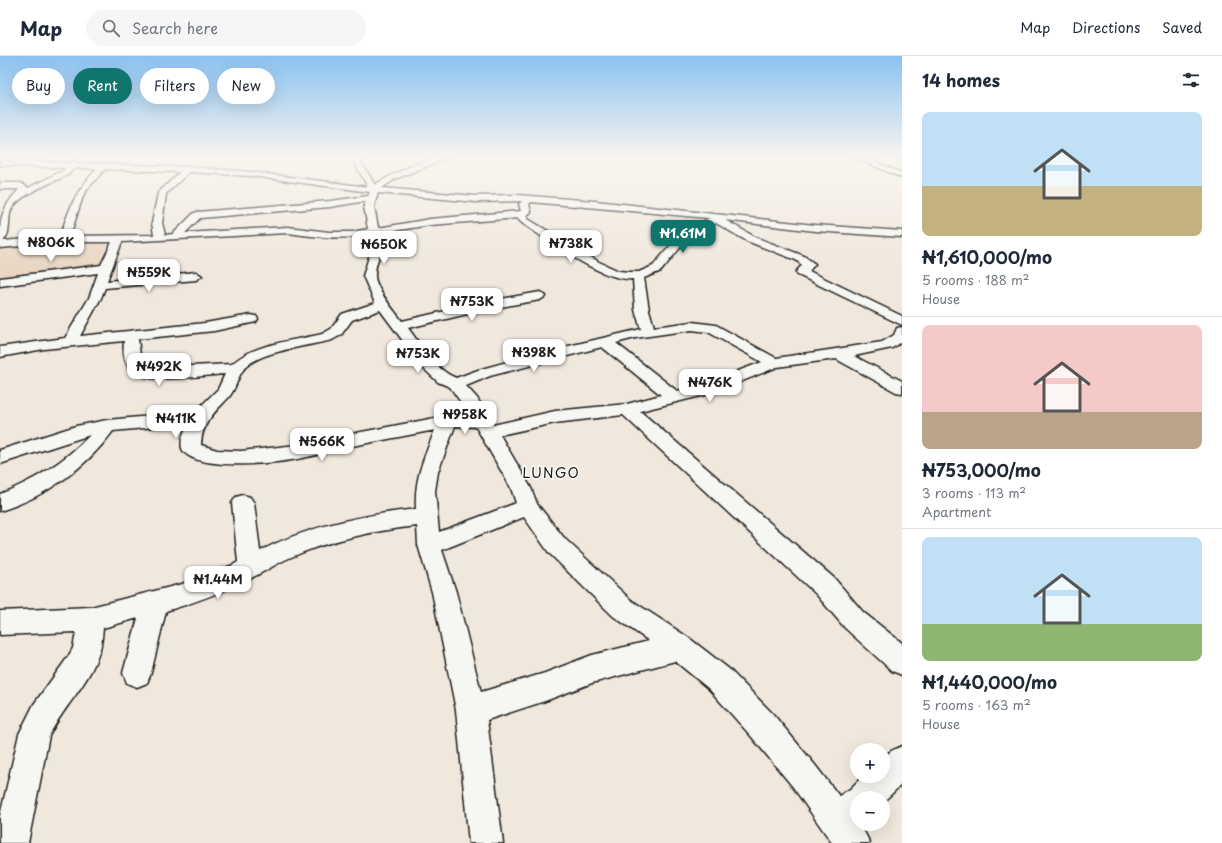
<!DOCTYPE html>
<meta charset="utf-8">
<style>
:root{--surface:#fff;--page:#f6f6f7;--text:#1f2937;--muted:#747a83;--line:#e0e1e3;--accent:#0f766e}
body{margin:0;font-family:"Playpen Sans",sans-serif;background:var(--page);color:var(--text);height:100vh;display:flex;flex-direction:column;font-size:15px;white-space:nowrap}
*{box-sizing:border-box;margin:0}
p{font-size:13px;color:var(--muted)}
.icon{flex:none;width:22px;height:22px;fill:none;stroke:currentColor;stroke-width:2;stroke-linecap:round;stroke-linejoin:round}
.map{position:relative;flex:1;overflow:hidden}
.drawer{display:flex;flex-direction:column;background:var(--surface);width:320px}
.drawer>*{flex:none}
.guide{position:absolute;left:12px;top:12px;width:380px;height:36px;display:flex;gap:8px}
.controls{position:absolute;left:850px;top:687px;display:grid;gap:8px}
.controls a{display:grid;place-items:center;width:40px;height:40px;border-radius:50%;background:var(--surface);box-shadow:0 4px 16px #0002;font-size:20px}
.price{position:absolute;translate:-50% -34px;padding:0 9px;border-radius:8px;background:#fff;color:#222;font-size:13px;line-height:26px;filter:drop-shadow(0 1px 2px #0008)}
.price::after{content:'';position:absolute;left:50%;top:24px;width:12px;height:9px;margin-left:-6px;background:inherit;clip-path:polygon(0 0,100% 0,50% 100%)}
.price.current{background:var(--accent);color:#fff}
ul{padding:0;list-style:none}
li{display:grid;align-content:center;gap:8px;height:212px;padding:0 20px}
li+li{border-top:1px solid var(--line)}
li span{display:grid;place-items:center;height:124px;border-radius:8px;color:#555}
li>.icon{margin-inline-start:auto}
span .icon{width:72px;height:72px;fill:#fffc;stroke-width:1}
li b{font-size:17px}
h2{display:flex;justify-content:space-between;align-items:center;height:48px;padding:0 20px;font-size:17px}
.tag{padding:0 14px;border-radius:18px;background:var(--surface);box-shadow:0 4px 16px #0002;font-size:14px;line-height:36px}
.tag.current{background:var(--accent);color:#fff}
header{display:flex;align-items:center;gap:24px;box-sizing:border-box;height:56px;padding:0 20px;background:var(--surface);border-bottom:1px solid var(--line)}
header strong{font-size:19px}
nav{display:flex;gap:22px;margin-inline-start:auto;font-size:14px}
.search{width:280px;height:36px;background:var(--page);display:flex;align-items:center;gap:10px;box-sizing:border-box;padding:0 14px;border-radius:22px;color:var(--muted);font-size:15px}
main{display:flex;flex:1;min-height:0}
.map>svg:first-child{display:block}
</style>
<header>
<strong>Map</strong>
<div class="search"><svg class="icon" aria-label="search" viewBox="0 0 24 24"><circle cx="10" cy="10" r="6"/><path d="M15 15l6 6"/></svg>Search here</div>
<nav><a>Map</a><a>Directions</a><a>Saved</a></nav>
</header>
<main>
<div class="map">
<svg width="902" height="787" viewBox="0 0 902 787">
<rect width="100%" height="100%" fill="#f0e8dd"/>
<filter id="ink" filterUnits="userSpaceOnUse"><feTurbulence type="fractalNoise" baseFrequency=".025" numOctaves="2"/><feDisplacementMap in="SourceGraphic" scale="8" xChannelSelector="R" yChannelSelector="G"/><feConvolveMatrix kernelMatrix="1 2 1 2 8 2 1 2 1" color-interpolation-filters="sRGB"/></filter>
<g filter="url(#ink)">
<polygon fill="#e9d7c4" points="110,181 101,209 0,223 0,190"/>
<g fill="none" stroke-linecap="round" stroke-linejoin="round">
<defs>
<g id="street">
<path d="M351 101H358L375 129C391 118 431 99 450 101L395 123 382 132 476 140 517 139 595 145 815 169 902 175V181L815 175 725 164 755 181 804 200 815 208 809 215 902 260V269L798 219 796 216 802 209 796 204 747 185 716 167 683 188 661 215 644 222 649 254 654 271 692 266 716 269 776 302 882 286 894 279 897 272 902 271V286L892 292 854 300 902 325V337L896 336 836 303 777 311 713 337 640 355 834 522 863 556 902 587V619L892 615 845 572 816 538 623 359 555 367 500 379 531 432 537 448 565 483 631 544 689 582 729 613 773 658 815 709 839 740 850 733 863 720H883V702L891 695 902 690V728L883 746V742H857V768H860L870 787H832L793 731 751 680 709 633 675 605 592 627 545 645 487 664 503 787H469L456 654 432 536 418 489 417 470C373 475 329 484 289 502 275 508 263 517 249 523 222 536 194 547 166 555L151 617 147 627 137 631 127 627 123 617 138 562 103 572C102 580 102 589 99 596 89 628 63 651 49 680L28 787H0V760L19 678 34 648 68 601 73 592 76 576 0 579V555L91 551 182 528 233 509 238 506 232 447 236 441 243 439 250 441 254 447 260 495C308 470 363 459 416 453 414 422 424 402 435 374 404 380 373 386 342 392 330 394 319 399 307 401 282 407 202 416 184 396 178 389 184 375 188 368L113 375C85 413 45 441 0 455V438C34 425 64 406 90 379L0 408V394L76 370 107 364 195 356 218 333 225 318C205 319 145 330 131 314 123 306 123 295 124 285L44 293 0 301V291L65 282 89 242 98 217 0 230V222L101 209 112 186H64L0 192C0 162 0 155 19 133H0V127H21L28 132 62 115 66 112 0 109V105L71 107 75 105 78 107 188 111 251 116 368 131ZM74 112 97 113C74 137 71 150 60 180L3 185C12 177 7 165 11 154 18 139 53 126 68 119ZM105 113 180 116 158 137 152 167 154 179 70 180 83 140 89 131ZM189 116 251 120 370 136 368 140 330 145 197 156 194 157 173 178 165 179 162 167 166 138ZM378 137 476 146 522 145 519 148 521 155 430 163 378 172 374 150ZM366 145 364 150 368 173 352 176H329L288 171 185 177 200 162 330 151ZM531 146 709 162 675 184 653 210 639 216H629L619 215 599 206 528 163 526 160 531 156 529 148ZM517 162 522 167C548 184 602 226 633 223L635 254 641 273 539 297 478 314 456 322C435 314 421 289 408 272L489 253 540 244 546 240 540 236 489 245 402 265C395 256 375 232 375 220 375 202 384 199 380 177L430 169ZM288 177C316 181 342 184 369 179L372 191 363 220 375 247 342 258 331 273 322 278C293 285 255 287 232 308L150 312 141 307 138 283 214 275 256 266 258 263 256 260 251 259 205 267 80 280 101 242 105 232 196 224 202 220 196 216 107 225 122 186ZM380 254 423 312 438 326 450 331 470 359 456 358 335 381 306 388 241 395 217 394 201 389C202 366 214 357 229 341 236 333 237 322 243 314 257 295 310 290 332 284L341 279 352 264ZM692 274 708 276 762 306 701 329 677 335 616 287 635 282ZM602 291 661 339 627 348 555 355 493 369 477 342 466 330 490 320ZM455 370 476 371 511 432 516 447 439 476 435 435 438 416ZM524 461 549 497 613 560 649 585 592 599 545 617 481 636 456 536 442 494Z"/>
<polygon points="854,101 864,101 902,117 902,122"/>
</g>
</defs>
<use href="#street" stroke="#1c1c1c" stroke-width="3"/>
<use href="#street" fill="#f6f6f2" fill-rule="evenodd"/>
</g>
</g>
<linearGradient id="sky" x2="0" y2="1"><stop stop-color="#8bc2f1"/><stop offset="0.48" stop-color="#f8f5f0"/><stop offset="1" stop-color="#f8f5f0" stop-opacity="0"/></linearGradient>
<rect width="902" height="211" fill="url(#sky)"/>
<g text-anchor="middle" stroke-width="3.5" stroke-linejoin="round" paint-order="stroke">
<g font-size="14" letter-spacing="1" fill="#1c1c1c" stroke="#f6f6f2">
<text x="551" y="422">LUNGO</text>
</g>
</g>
</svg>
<div class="controls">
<a>+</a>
<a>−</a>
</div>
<b class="price current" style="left:683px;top:198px">₦1.61M</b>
<b class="price" style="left:51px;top:207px">₦806K</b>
<b class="price" style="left:571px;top:208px">₦738K</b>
<b class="price" style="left:384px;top:209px">₦650K</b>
<b class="price" style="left:149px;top:237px">₦559K</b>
<b class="price" style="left:472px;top:266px">₦753K</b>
<b class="price" style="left:534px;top:317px">₦398K</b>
<b class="price" style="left:418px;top:318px">₦753K</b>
<b class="price" style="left:159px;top:331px">₦492K</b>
<b class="price" style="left:710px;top:347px">₦476K</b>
<b class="price" style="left:465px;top:379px">₦958K</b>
<b class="price" style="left:176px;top:383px">₦411K</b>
<b class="price" style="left:322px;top:406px">₦566K</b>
<b class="price" style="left:218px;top:544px">₦1.44M</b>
<div class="guide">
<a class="tag">Buy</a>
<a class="tag current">Rent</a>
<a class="tag">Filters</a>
<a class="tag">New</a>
</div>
</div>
<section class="drawer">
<h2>14 homes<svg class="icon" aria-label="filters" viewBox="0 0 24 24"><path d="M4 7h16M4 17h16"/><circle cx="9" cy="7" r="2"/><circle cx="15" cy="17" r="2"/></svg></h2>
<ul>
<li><span style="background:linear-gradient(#bfe0f5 60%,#c2b280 0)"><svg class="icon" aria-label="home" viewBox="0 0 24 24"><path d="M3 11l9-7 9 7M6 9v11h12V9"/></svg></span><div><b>₦1,610,000/mo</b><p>5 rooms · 188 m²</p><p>House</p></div></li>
<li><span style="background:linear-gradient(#f6c9c9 70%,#b9a48a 0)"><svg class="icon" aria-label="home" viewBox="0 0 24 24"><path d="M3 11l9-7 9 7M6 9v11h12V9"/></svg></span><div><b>₦753,000/mo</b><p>3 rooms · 113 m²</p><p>Apartment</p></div></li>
<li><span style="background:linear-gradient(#bfe0f5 70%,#8fb573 0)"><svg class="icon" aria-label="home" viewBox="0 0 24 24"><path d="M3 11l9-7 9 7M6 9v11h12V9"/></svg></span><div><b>₦1,440,000/mo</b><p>5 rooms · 163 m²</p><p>House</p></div></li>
</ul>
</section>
</main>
